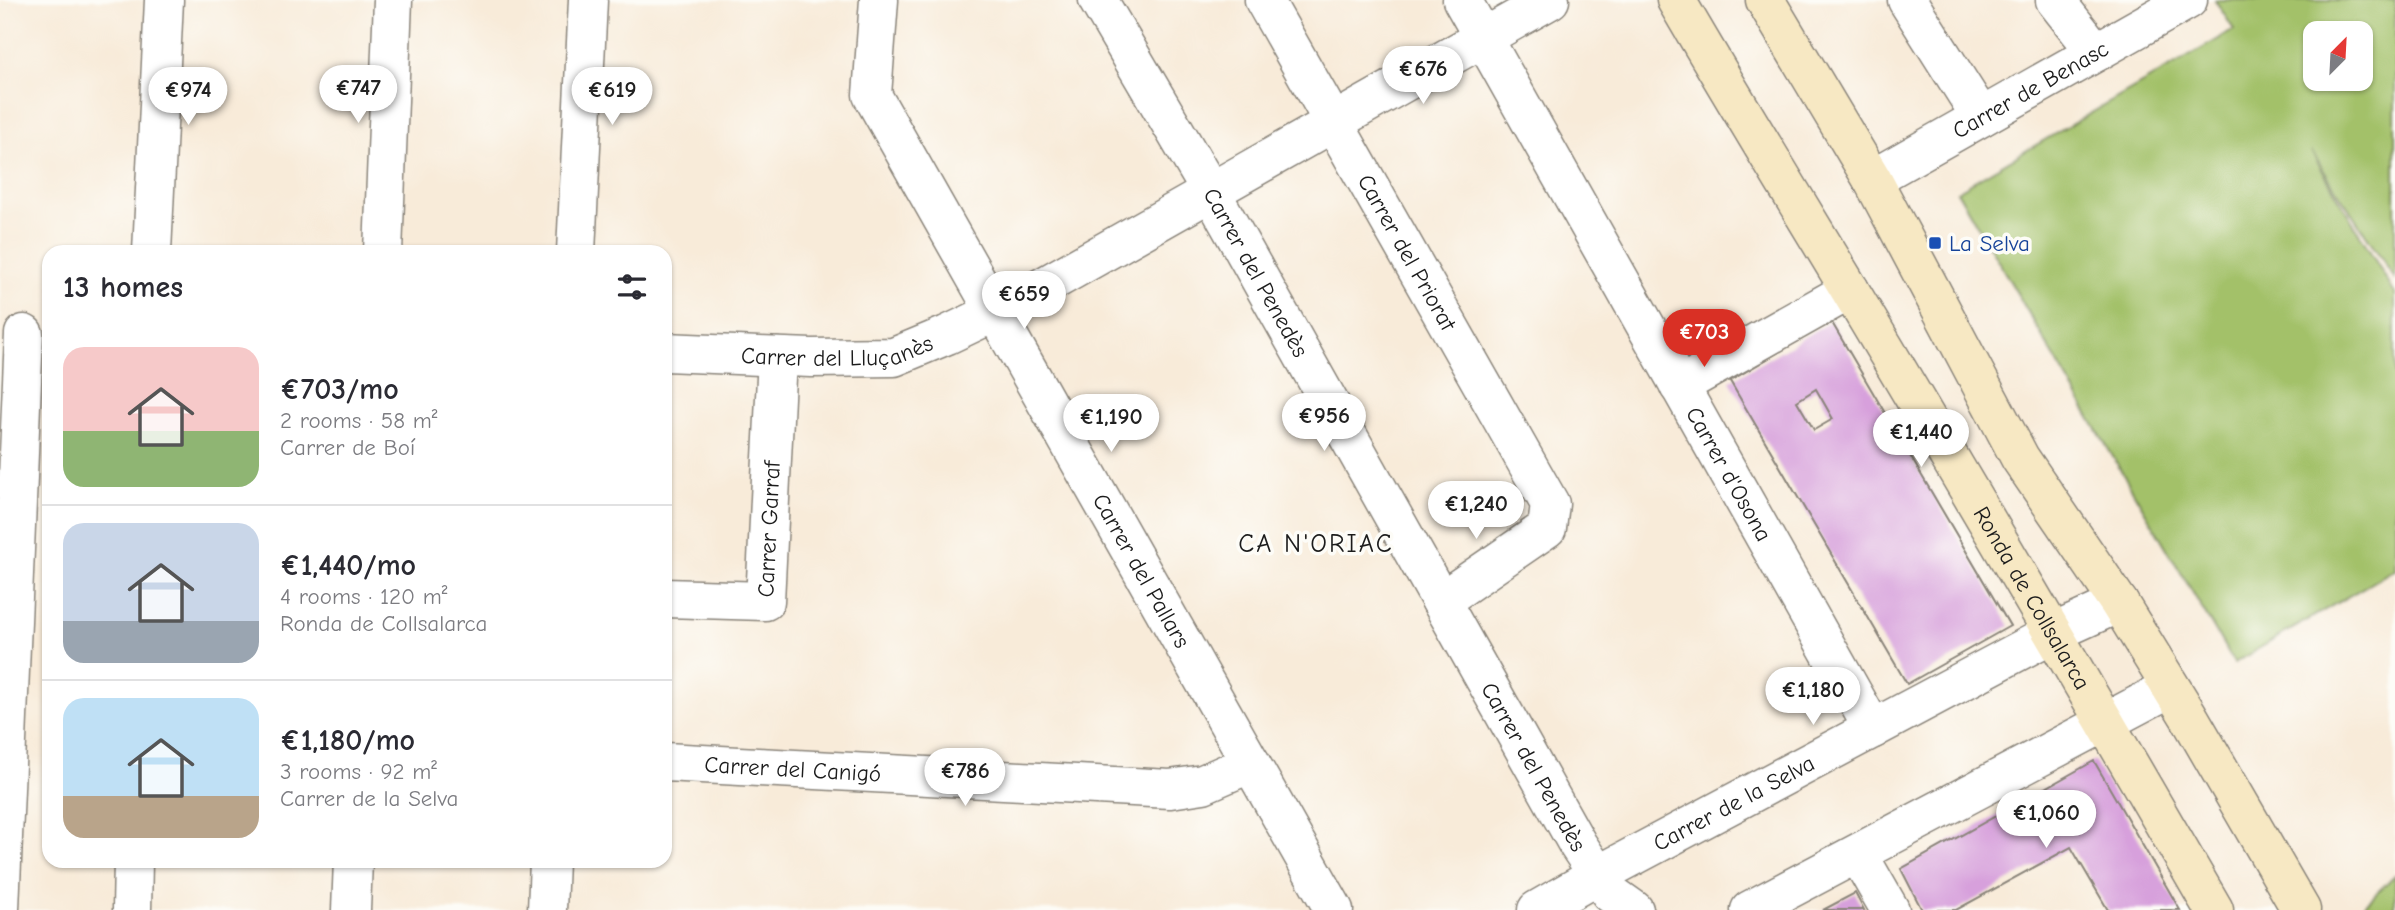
<!DOCTYPE html>
<meta charset="utf-8">
<style>
:root{--surface:#fff;--page:#f2f2f3;--text:#2b2b33;--muted:#7c7c81;--line:#e1e1e2;--accent:#d93025}
body{margin:0;font-family:"Comic Neue",sans-serif;background:var(--page);color:var(--text);height:100vh;display:flex;flex-direction:column;font-size:26px;white-space:nowrap}
*{box-sizing:border-box;margin:0}
p{font-size:23px;color:var(--muted)}
.icon{flex:none;width:38px;height:38px;fill:none;stroke:currentColor;stroke-width:2;stroke-linecap:round;stroke-linejoin:round}
.map{position:relative;flex:1;overflow:hidden}
.sheet{position:absolute;left:42px;top:245px;width:630px;height:623px;display:flex;flex-direction:column;background:var(--surface);border-radius:21px;box-shadow:0 2px 5px #0004}
.sheet>*{flex:none}
.needle{width:46px;rotate:24deg}
.buttons{position:absolute;left:2303px;top:21px;display:grid;gap:14px}
.buttons a{display:grid;place-items:center;width:70px;height:70px;border-radius:14px;background:var(--surface);box-shadow:0 2px 5px #0004;font-size:35px}
.price{position:absolute;translate:-50% -60px;padding:0 16px;border-radius:24px;background:#fff;color:#222;font-size:23px;line-height:46px;filter:drop-shadow(0 2px 4px #0008)}
.price::after{content:'';position:absolute;left:50%;top:42px;width:21px;height:16px;margin-left:-10px;background:inherit;clip-path:polygon(0 0,100% 0,50% 100%)}
.price.current{background:var(--accent);color:#fff}
ul{padding:0;list-style:none}
li{display:flex;align-items:center;gap:21px;height:175px;padding:0 21px}
li+li{border-top:2px solid var(--line)}
li span{display:grid;place-items:center;flex:none;width:196px;height:140px;border-radius:21px;color:#555}
li>.icon{margin-inline-start:auto}
span .icon{width:84px;height:84px;fill:#fffc;stroke-width:1}
li b{font-size:30px}
h2{display:flex;justify-content:space-between;align-items:center;height:84px;padding:0 21px;font-size:30px}
.map>svg:first-child{display:block}
</style>
<div class="map">
<svg width="2395" height="910" viewBox="0 0 2395 910">
<rect width="100%" height="100%" fill="#fdfcf7"/>
<filter id="ink" filterUnits="userSpaceOnUse"><feTurbulence type="fractalNoise" baseFrequency=".0143" numOctaves="2"/><feDisplacementMap in="SourceGraphic" scale="14" xChannelSelector="R" yChannelSelector="G"/><feConvolveMatrix kernelMatrix="1 2 1 2 8 2 1 2 1" color-interpolation-filters="sRGB"/></filter>
<filter id="wash" filterUnits="userSpaceOnUse"><feTurbulence type="fractalNoise" baseFrequency=".00686" numOctaves="4" result="noise"/><feDisplacementMap in="SourceGraphic" scale="28" xChannelSelector="R" yChannelSelector="G"/><feGaussianBlur stdDeviation="1.57" result="paint"/><feColorMatrix in="noise" values="0 0 0 0 0 0 0 0 0 0 0 0 0 0 0 0 0 1.4 0 .05"/><feComposite in="paint" operator="in"/></filter>
<g filter="url(#wash)">
<rect width="100%" height="100%" fill="#f8ebd9"/>
<g fill="#a3c169" stroke="#606e42" stroke-width="2" fill-rule="evenodd">
<path d="M2215 0H2395V279L2311 151 2395 294V569L2234 663 1957 191 2234 30ZM2315 33H2361V79H2315Z"/>
<polygon points="2395,875 2395,910 2359,910"/>
</g>
<g id="blocks">
<g fill="#d7a0dc" fill-rule="evenodd">
<path d="M1831 321 2010 626 1907 684 1730 381ZM1816 389 1833 419 1814 430 1797 401Z"/>
<polygon points="2094,761 2180,910 2108,910 2071,847 1956,910 1922,910 1901,869"/>
<polygon points="1855,893 1864,910 1823,910"/>
</g>
</g>
</g>
<g filter="url(#ink)">
<use href="#blocks" fill-opacity="0" stroke="#8a847a" stroke-width="2"/>
<g fill="none" stroke-linecap="round" stroke-linejoin="round">
<defs>
<g id="street">
<path id="s1" d="M879 0 872 95 1334 910"/>
<path id="s2" d="M1098 0 1211 192 1578 845 1610 893 1634 910"/>
<path id="s3" d="M1264 0 1550 504 1547 528 1441 601"/>
<path id="s4" d="M1462 0 1873 729"/>
<polyline points="1907,0 1981,117"/>
<polyline points="2055,0 2096,52"/>
<path id="s5" d="M1872 179 2188 0"/>
<polyline points="152,252 164,0"/>
<polyline points="383,252 393,0"/>
<polyline points="576,252 588,0"/>
<path id="s6" d="M665 352 811 358 894 357 947 335 1016 302 1550 0"/>
<polyline points="1679,386 1850,290"/>
<path id="s7" d="M665 598 765 601 777 357"/>
<path id="s8" d="M665 762 1170 789 1203 784 1251 763"/>
<polyline points="1858,854 1890,910"/>
<polyline points="0,909 24,334"/>
<polyline points="132,910 133,861"/>
<polyline points="351,910 353,861"/>
<polyline points="547,910 549,861"/>
<path id="s9" d="M1537 910 1598 875 2053 633 2119 603"/>
<polyline points="1750,910 2170,688"/>
</g>
<g id="secondary">
<path id="s10" d="M1676 0C1733 98 1792 194 1851 292 1974 497 2094 703 2214 910"/>
<polyline points="1765,0 1872,179 2020,458 2119,603 2188,715 2301,910"/>
</g>
</defs>
<use href="#street" stroke="#8a847a" stroke-width="41"/>
<use href="#secondary" stroke="#8a847a" stroke-width="41"/>
<use href="#street" stroke="#fff" stroke-width="38"/>
<use href="#secondary" stroke="#f7e8c3" stroke-width="38"/>
</g>
</g>
<rect fill="#1a4fb4" stroke="#fdfcf7" stroke-width="2.5" x="1928" y="236" width="14" height="14" rx="3.5"/>
<g text-anchor="middle" stroke-width="7" stroke-linejoin="round" paint-order="stroke">
<g font-size="23" fill="#1c1c1c" stroke="#fdfcf7">
<text dy="8" stroke="none"><textPath href="#s5" startOffset="182">Carrer de Benasc</textPath></text>
<text dy="8" stroke="none"><textPath href="#s3" startOffset="290">Carrer del Priorat</textPath></text>
<text dy="8" stroke="none"><textPath href="#s2" startOffset="315">Carrer del Penedès</textPath></text>
<text dy="8" stroke="none"><textPath href="#s6" startOffset="173">Carrer del Lluçanès</textPath></text>
<text dy="8" stroke="none"><textPath href="#s4" startOffset="544">Carrer d'Osona</textPath></text>
<text dy="8" stroke="none"><textPath href="#s7" startOffset="172">Carrer Garraf</textPath></text>
<text dy="8" stroke="none"><textPath href="#s1" startOffset="642">Carrer del Pallars</textPath></text>
<text dy="8" stroke="none"><textPath href="#s10" startOffset="696">Ronda de Collsalarca</textPath></text>
<text dy="8" stroke="none"><textPath href="#s2" startOffset="882">Carrer del Penedès</textPath></text>
<text dy="8" stroke="none"><textPath href="#s8" startOffset="128">Carrer del Canigó</textPath></text>
<text dy="8" stroke="none"><textPath href="#s9" startOffset="224">Carrer de la Selva</textPath></text>
</g>
<g font-size="23" fill="#164399" stroke="#fdfcf7" text-anchor="start">
<text x="1949" y="251">La Selva</text>
</g>
<g font-size="26" letter-spacing="2" fill="#1c1c1c" stroke="#fdfcf7">
<text x="1316" y="552">CA N'ORIAC</text>
</g>
</g>
</svg>
<div class="buttons">
<a><svg class="needle" viewBox="-14 -14 28 28"><path d="M0-13l5 13h-10z" fill="#e53935"/><path d="M0 13l5-13h-10z" fill="#7c7c81"/></svg></a>
</div>
<b class="price" style="left:1423px;top:106px">€676</b>
<b class="price" style="left:358px;top:125px">€747</b>
<b class="price" style="left:188px;top:127px">€974</b>
<b class="price" style="left:612px;top:127px">€619</b>
<b class="price" style="left:1024px;top:331px">€659</b>
<b class="price current" style="left:1704px;top:369px">€703</b>
<b class="price" style="left:1324px;top:453px">€956</b>
<b class="price" style="left:1111px;top:454px">€1,190</b>
<b class="price" style="left:1921px;top:469px">€1,440</b>
<b class="price" style="left:1476px;top:541px">€1,240</b>
<b class="price" style="left:1813px;top:727px">€1,180</b>
<b class="price" style="left:965px;top:808px">€786</b>
<b class="price" style="left:2046px;top:850px">€1,060</b>
<section class="sheet">
<h2>13 homes<svg class="icon" aria-label="filters" viewBox="0 0 24 24"><path d="M4 7h16M4 17h16"/><circle cx="9" cy="7" r="2"/><circle cx="15" cy="17" r="2"/></svg></h2>
<ul>
<li><span style="background:linear-gradient(#f6c9c9 60%,#8fb573 0)"><svg class="icon" aria-label="home" viewBox="0 0 24 24"><path d="M3 11l9-7 9 7M6 9v11h12V9"/></svg></span><div><b>€703/mo</b><p>2 rooms · 58 m²</p><p>Carrer de Boí</p></div></li>
<li><span style="background:linear-gradient(#c9d6e8 70%,#9aa5b1 0)"><svg class="icon" aria-label="home" viewBox="0 0 24 24"><path d="M3 11l9-7 9 7M6 9v11h12V9"/></svg></span><div><b>€1,440/mo</b><p>4 rooms · 120 m²</p><p>Ronda de Collsalarca</p></div></li>
<li><span style="background:linear-gradient(#bfe0f5 70%,#b9a48a 0)"><svg class="icon" aria-label="home" viewBox="0 0 24 24"><path d="M3 11l9-7 9 7M6 9v11h12V9"/></svg></span><div><b>€1,180/mo</b><p>3 rooms · 92 m²</p><p>Carrer de la Selva</p></div></li>
</ul>
</section>
</div>
